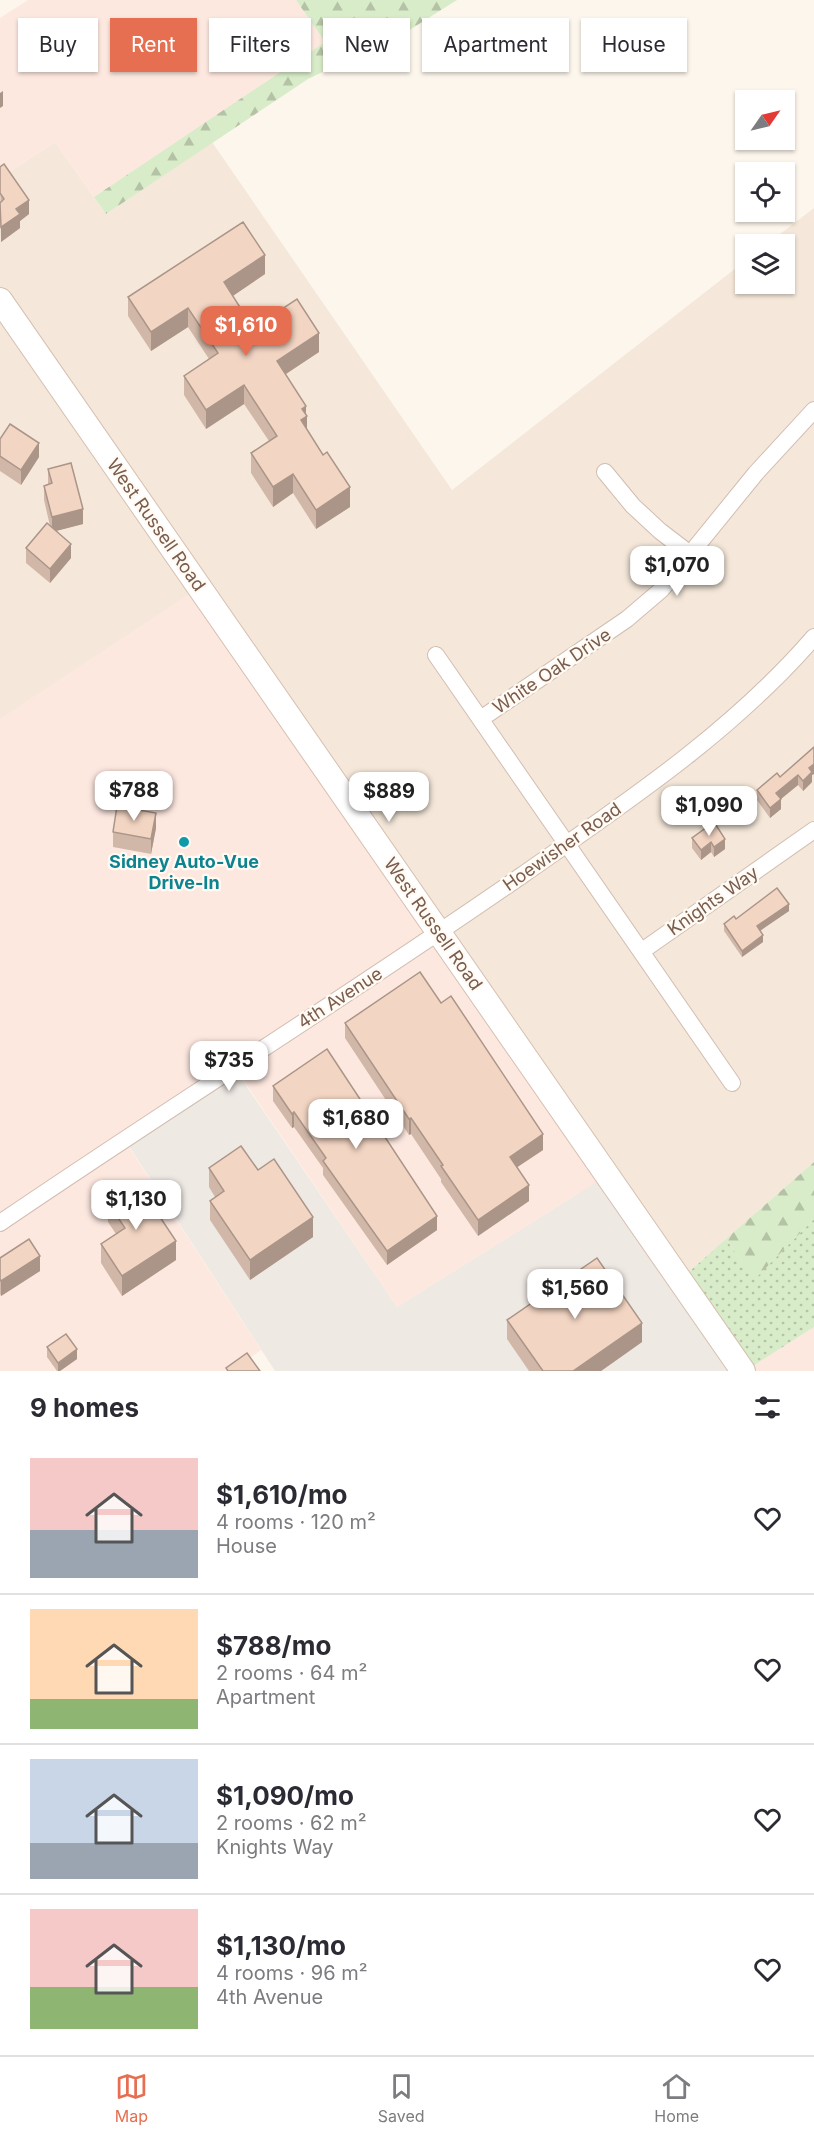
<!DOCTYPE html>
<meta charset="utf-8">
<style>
:root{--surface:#fff;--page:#f2f2f3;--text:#2b2b33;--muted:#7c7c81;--line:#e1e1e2;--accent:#e76f51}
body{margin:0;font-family:Inter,sans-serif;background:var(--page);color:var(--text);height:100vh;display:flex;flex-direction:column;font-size:22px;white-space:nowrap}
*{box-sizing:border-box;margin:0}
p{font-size:20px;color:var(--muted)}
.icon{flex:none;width:33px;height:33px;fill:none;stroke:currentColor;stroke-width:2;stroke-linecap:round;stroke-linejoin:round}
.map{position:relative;height:1371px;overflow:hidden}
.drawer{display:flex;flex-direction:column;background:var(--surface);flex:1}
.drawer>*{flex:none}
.hud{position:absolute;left:18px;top:18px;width:778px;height:54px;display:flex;gap:12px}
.needle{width:39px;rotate:56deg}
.fabs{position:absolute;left:735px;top:90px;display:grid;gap:12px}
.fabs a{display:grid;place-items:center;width:60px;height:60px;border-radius:0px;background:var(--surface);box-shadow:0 2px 4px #0004;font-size:30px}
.price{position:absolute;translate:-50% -51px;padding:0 14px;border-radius:12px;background:#fff;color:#222;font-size:20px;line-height:39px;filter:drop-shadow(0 2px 3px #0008)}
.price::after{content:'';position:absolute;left:50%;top:36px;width:18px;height:14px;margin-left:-9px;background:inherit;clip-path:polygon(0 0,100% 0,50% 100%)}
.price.selected{background:var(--accent);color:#fff}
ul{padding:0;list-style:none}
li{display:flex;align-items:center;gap:18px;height:150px;padding:0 30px}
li+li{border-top:2px solid var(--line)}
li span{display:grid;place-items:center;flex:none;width:168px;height:120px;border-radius:0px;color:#555}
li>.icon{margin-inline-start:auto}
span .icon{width:72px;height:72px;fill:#fffc;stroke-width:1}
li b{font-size:26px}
h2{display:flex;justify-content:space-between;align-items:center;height:72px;padding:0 30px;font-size:26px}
.pill{padding:0 21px;border-radius:0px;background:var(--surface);box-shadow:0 2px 4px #0004;font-size:21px;line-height:54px}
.pill.selected{background:var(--accent);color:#fff}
.tabs{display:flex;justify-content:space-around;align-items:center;height:84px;border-top:2px solid var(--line);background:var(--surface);font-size:16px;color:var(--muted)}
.tabs a{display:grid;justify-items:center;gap:3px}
.tabs .selected{color:var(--accent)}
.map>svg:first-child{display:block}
</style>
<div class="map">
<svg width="814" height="1371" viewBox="0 0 814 1371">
<defs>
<pattern id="grass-dots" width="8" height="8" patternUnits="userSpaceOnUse" patternTransform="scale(1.5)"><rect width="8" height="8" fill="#d8ecc9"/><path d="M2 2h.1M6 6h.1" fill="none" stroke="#b4c2a5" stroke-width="1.8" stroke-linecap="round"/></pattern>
<pattern id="forest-firs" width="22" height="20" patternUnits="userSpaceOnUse" patternTransform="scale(1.5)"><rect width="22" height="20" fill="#d8ecc9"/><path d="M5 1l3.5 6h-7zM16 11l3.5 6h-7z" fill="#b4c2a5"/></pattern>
</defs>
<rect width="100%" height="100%" fill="#fdf6ec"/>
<polygon fill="#f5e8da" points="55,142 106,214 212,142 452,490 745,261 746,284 784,284 784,244 767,244 814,208 814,1162 680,1280 0,719 0,178"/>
<g fill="#fde8e0">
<polygon points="28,0 296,0 325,42 94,197 55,142 0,178 0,18"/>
<polygon points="200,587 608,1175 397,1307 235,1068 125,1141 261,1350 231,1371 0,1371 0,719"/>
<polygon points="814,1327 814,1371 745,1371"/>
</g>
<polygon fill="#efe9e4" points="234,1068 397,1307 608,1175 743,1371 275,1371 125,1140"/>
<polygon fill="url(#grass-dots)" points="814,1219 814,1327 745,1371 680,1280 726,1239 754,1279"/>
<g fill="url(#forest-firs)">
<polygon points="296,0 457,0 411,29 308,79 106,214 94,197 325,42"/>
<polygon points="814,1162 814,1219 754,1280 726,1239"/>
</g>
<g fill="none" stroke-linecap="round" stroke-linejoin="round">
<defs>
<g id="street">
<polyline points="605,472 633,506 660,531 690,554"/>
<polyline points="436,655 732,1083"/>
<polyline points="482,718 627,619 661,590 756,473 814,410"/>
<polyline points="642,951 814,830"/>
<path d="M0 1223C173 1105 350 995 521 876 625 803 731 733 814 637"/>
</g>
<polyline id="secondary" points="0,300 743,1371"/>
</defs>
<use href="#street" stroke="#d1beb0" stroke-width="18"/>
<use href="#secondary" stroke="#d6c0b0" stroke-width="26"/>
<use href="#street" stroke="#fff" stroke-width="16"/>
<use href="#secondary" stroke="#fff" stroke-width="24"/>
</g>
<g fill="#d1b7a8">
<polygon points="0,167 29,214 20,221 20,228 1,242"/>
<polygon points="265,274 232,296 253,328 319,352 285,374 306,415 307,429 350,507 316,529 293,493 273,507 251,473 251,453 269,441 244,404 206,429 184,395 184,376 209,359 188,327 151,351 128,316 128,297"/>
<polygon points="0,439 39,457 21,485 0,471"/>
<polygon points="48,469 83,524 56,531 71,558 50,583 26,563 26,548 50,526 44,500 44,486 48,484"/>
<polygon points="814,747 814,774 812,775 812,782 803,791 798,785 781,799 781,809 770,818 757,800 757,790 780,777"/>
<polygon points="714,822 725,849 714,857 711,852 701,860 692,848 692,838"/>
<polygon points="156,828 151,854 113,847 113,832"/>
<polygon points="789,911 760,930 763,942 742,957 724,931 724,924 736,919"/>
<polygon points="345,1023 543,1150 517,1167 529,1201 478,1236 441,1182 441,1179 411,1134 409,1135 345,1038"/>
<polygon points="273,1086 437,1230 387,1265 323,1175 323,1168 294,1127 292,1128 273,1101"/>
<polygon points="209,1168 258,1170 313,1237 250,1280 210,1220 210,1201 215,1197 209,1187"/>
<polygon points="108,1203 176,1260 122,1296 101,1263 101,1244 116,1234 108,1222"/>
<polygon points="0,1258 40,1271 1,1296 0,1294"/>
<polygon points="507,1320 642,1342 601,1371 529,1371 507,1339"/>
<polygon points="47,1347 77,1359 60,1371 57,1371 47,1357"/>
</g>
<g fill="#aa9588">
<polygon points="3,91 3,106 0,108 0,93"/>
<polygon points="29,200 29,214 20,221 20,228 1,242 1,227 16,209"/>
<polygon points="265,255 265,274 224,302 224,282"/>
<polygon points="188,308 188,327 151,351 151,332"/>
<polygon points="319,333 319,352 277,380 277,361"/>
<polygon points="244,385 244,404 206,429 206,410"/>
<polygon points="306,406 306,417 307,416 307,435 301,420 302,409"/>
<polygon points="39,443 39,457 21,485 21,470"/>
<polygon points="293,474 293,493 273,507 273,487"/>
<polygon points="350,487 350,507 316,529 316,510"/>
<polygon points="83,509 83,524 52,532 52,517"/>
<polygon points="71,544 71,558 50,583 50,569"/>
<polygon points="814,764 814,774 812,775 812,782 803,791 803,781 809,768"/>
<polygon points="798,775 798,785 776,803 776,793"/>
<polygon points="781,799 781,809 770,818 770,808"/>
<polygon points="156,813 156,828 151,854 151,839"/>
<polygon points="725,839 725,849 714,857 714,847"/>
<polygon points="711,842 711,852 701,860 701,850"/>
<polygon points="789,904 789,911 757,933 757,926"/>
<polygon points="763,935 763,942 742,957 742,951"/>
<polygon points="294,1112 294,1127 292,1128 292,1114"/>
<polygon points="411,1118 411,1134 409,1135 409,1119"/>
<polygon points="543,1134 543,1150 510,1172 510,1157"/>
<polygon points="529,1185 529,1201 478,1236 478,1220"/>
<polygon points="437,1216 437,1230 387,1265 387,1251"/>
<polygon points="313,1217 313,1237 250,1280 250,1260"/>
<polygon points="176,1241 176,1260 122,1296 122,1276"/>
<polygon points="40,1256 40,1271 1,1296 1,1281"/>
<polygon points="642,1323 642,1342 601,1371 573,1371"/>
<polygon points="77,1349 77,1359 60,1371 58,1371 58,1363"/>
</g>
<g fill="#f3d5c3" stroke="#aa9588" stroke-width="1.5">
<polygon points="4,164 29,200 16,209 20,214 1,227 0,203 4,199 0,193 0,167"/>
<polygon points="243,222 265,255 224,282 253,328 297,299 319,333 277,361 306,406 302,409 307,416 301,420 323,455 327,452 350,487 316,510 293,474 273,487 251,453 277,436 244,385 206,410 184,376 218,353 188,308 151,332 128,297"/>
<polygon points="10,424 39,443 21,470 0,456 0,439"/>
<polygon points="71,463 83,509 52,517 44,486 52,483 48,469"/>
<polygon points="47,523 71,544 50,569 26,548"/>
<polygon points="814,747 814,764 809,768 812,772 803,781 798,775 776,793 781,799 770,808 757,790 777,773 780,777"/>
<polygon points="117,806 156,813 151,839 113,832"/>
<polygon points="714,822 725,839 714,847 711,842 701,850 692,838"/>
<polygon points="777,888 789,904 757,926 763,935 742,951 724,924 734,916 736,919"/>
<polygon points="420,972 441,1003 451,996 543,1134 510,1157 529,1185 478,1220 441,1166 443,1165 411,1118 409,1119 345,1023"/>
<polygon points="327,1049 437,1216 387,1251 323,1161 326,1158 294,1112 292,1114 273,1086"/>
<polygon points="241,1146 258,1170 274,1159 313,1217 250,1260 210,1201 224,1191 209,1168"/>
<polygon points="138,1184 176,1241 122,1276 101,1244 125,1228 108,1203"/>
<polygon points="29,1239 40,1256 1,1281 0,1279 0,1258"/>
<polygon points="597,1258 642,1323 573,1371 543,1371 507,1320"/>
<polygon points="66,1334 77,1349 58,1363 47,1347"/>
<polygon points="247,1353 260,1371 228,1371 226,1368"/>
</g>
<circle fill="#0f9aa8" stroke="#fffaf3" stroke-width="2" cx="184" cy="842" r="6"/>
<g text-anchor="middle" stroke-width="4.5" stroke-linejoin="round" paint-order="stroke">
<g font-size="18" fill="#7a5c4d" stroke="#fffaf3">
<text transform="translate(156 525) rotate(55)" y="6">West Russell Road</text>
<text transform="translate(552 671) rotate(-34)" y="6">White Oak Drive</text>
<text transform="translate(562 847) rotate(-35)" y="6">Hoewisher Road</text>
<text transform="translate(713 901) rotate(-35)" y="6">Knights Way</text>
<text transform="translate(433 924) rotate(55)" y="6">West Russell Road</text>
<text transform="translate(340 998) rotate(-33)" y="6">4th Avenue</text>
</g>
<g font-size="18" font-weight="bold" fill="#0d838f" stroke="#fffaf3">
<text x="184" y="868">Sidney Auto-Vue<tspan x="184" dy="21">Drive-In</tspan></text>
</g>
</g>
</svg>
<div class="fabs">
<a><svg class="needle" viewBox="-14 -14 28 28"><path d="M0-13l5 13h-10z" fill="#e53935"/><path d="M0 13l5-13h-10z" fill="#7c7c81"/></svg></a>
<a><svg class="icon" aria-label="locate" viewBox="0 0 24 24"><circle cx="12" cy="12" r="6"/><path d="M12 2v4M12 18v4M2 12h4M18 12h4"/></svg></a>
<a><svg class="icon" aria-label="layers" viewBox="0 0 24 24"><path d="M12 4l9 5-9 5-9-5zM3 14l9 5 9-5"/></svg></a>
</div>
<b class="price selected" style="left:246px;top:357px">$1,610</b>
<b class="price" style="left:677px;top:597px">$1,070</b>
<b class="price" style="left:134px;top:822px">$788</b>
<b class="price" style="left:389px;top:823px">$889</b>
<b class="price" style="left:709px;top:837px">$1,090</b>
<b class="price" style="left:229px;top:1092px">$735</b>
<b class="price" style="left:356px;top:1150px">$1,680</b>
<b class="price" style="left:136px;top:1231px">$1,130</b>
<b class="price" style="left:575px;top:1320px">$1,560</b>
<div class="hud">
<a class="pill">Buy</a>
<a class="pill selected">Rent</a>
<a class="pill">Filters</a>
<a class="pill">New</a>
<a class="pill">Apartment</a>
<a class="pill">House</a>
</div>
</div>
<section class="drawer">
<h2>9 homes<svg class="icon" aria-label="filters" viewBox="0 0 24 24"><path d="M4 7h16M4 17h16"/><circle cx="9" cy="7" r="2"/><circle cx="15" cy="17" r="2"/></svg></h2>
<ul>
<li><span style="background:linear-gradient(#f6c9c9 60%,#9aa5b1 0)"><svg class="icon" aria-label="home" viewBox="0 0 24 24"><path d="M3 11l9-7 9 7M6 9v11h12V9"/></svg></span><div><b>$1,610/mo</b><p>4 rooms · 120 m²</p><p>House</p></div><svg class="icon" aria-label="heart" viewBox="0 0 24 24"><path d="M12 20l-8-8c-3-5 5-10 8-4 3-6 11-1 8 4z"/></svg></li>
<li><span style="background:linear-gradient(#ffd9b3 75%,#8fb573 0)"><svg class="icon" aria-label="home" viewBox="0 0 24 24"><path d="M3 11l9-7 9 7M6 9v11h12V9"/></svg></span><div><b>$788/mo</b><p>2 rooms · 64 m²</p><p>Apartment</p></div><svg class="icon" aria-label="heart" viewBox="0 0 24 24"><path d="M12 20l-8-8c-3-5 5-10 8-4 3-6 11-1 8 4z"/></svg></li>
<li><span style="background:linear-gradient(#c9d6e8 70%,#9aa5b1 0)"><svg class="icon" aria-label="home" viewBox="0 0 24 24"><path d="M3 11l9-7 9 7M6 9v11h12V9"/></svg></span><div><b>$1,090/mo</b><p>2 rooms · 62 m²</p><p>Knights Way</p></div><svg class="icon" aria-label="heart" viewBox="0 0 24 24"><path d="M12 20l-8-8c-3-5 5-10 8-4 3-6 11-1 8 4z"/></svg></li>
<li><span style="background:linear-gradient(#f6c9c9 65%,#8fb573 0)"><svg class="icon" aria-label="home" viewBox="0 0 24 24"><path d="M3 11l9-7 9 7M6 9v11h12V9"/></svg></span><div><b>$1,130/mo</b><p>4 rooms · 96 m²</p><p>4th Avenue</p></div><svg class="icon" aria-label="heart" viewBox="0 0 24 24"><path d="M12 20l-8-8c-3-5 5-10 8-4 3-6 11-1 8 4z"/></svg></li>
</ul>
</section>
<nav class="tabs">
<a class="selected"><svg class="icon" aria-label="map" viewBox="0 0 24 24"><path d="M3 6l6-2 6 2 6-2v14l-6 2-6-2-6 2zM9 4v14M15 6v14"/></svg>Map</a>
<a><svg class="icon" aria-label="saved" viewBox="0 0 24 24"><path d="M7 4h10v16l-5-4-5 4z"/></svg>Saved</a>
<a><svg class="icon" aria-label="home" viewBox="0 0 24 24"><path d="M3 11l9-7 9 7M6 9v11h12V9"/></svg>Home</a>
</nav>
